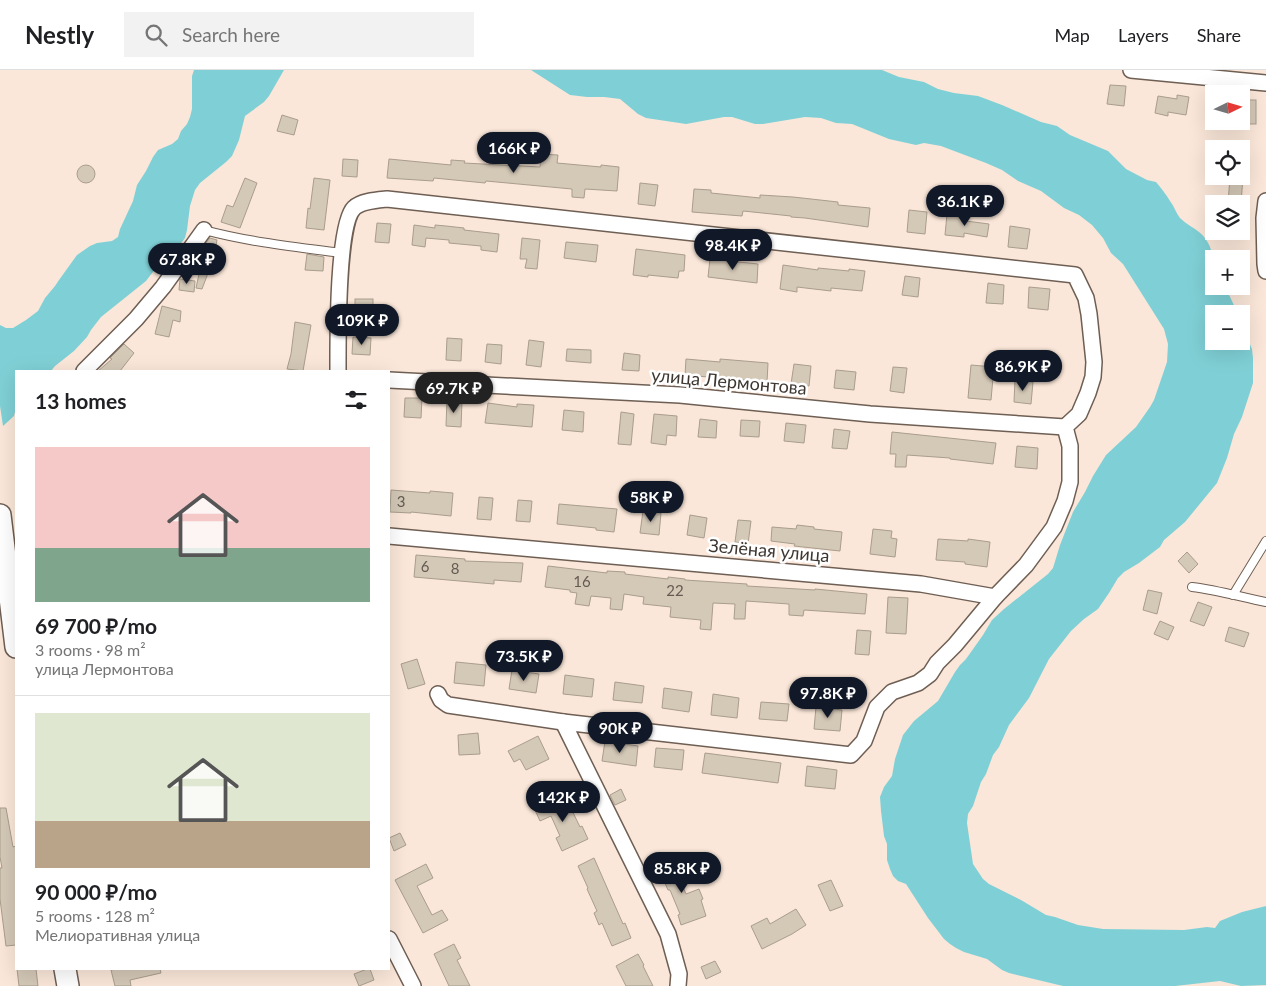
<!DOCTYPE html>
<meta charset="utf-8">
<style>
:root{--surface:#fff;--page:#f2f2f2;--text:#202124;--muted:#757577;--line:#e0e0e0;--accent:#111827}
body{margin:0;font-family:Lato,sans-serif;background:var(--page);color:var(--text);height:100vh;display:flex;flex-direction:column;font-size:19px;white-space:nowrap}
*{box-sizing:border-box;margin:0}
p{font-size:16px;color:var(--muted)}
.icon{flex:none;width:28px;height:28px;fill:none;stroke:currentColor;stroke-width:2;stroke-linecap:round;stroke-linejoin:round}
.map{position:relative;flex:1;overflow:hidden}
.details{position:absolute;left:15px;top:300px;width:375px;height:600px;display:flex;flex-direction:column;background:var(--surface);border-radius:0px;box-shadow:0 5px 20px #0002}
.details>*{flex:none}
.needle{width:32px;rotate:85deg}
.controls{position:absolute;left:1205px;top:15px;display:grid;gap:10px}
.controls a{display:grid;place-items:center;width:45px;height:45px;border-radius:0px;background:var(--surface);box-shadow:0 5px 20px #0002;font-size:25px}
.price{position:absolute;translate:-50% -42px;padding:0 11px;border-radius:18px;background:var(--accent);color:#fff;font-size:16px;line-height:32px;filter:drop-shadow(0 1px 2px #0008)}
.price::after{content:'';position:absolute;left:50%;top:30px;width:15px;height:11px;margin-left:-8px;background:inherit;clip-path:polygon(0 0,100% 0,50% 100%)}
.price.current{background:#222;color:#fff}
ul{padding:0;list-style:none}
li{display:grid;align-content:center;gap:10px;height:265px;padding:0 20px}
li+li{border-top:1px solid var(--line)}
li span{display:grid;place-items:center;height:155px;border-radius:0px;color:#555}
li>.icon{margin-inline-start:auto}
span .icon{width:90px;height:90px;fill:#fffc;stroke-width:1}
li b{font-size:21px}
h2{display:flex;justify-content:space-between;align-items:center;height:60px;padding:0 20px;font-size:21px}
header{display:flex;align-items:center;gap:30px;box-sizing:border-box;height:70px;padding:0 25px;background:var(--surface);border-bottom:1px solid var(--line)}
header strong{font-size:24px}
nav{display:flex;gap:28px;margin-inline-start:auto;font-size:18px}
.search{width:350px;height:45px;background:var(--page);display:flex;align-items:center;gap:12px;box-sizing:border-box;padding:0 18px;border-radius:0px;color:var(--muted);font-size:19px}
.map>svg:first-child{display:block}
</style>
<header>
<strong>Nestly</strong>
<div class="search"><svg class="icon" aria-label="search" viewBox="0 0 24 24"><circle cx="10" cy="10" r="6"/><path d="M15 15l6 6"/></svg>Search here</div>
<nav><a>Map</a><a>Layers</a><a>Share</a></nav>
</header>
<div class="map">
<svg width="1266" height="916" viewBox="0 0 1266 916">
<rect width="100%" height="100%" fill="#fae7d9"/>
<g fill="#7fd0d6">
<polygon points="194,0 284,0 269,26 264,32 245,46 239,70 232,86 226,92 200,113 195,120 190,136 187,160 185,168 175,181 156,198 146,211 101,247 91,260 87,267 74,281 55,296 51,301 16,301 16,338 14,346 3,356 0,336 0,255 6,258 13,258 26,250 38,241 45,228 55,216 59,210 77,185 90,176 97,173 112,171 118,167 120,159 133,131 137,115 146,101 153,87 158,80 172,74 178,69 181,61 187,54 190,47 192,39 192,6"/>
<path d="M531 0H882L899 7 924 12 938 19 954 23 978 26 1002 35 1041 52 1057 56 1070 65 1108 81 1126 99 1147 110 1156 112C1161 118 1166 124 1170 131 1174 136 1176 143 1180 148 1186 154 1193 157 1199 162 1216 176 1214 197 1214 216H1225L1238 244H1214V271H1241V253L1252 279 1253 288V313L1242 347 1234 364 1227 388 1217 413 1185 452 1164 470 1160 477 1139 493 1124 502 1118 508 1109 523 1098 539 1084 549 1071 561 1049 589 1029 628 1009 655 999 677 993 685 986 704 981 712 973 736 968 744 967 753 973 794 983 809 989 814 1021 830 1046 845 1055 847 1078 855 1103 859 1184 860 1207 857 1215 858 1220 851 1242 842 1266 836V915L1241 916 1220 911 1175 916H1063L1009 903 1002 900 987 889 964 882 956 878 950 874 944 869 928 848 906 814 898 811 893 806 890 799 887 790V774L884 766 881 741 880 727 884 717 892 706 895 689 903 665 914 651 938 631 955 602 960 595 966 589 983 565 992 550 1004 539 1048 504 1053 498 1060 475 1073 442 1085 422 1093 406 1106 385 1136 357 1150 337 1154 330 1167 292 1168 274 1164 259 1123 194 1111 183 1103 168 1092 155 1079 145 1064 138 1041 121 1018 111 1002 100 986 93 941 76 924 73 916 75 889 69 852 54 836 53 821 48 805 47 763 54H755L732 47H724L686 54 646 48 638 44 620 29 604 27H587L570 25Z"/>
</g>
<g fill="#d4c8b7" stroke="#a99d8d">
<polygon points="1110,15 1126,16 1124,36 1107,34"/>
<polygon points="1177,25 1189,27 1186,45 1168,42 1168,46 1155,43 1158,26 1177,29"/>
<rect x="1241" y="30" width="15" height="24"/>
<polygon points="282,45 298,50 294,65 277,61"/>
<polygon points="541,84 558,85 557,93 601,97 601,95 619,97 617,121 585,119 584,128 572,127 572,119 486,111 485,113 434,108 433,111 387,108 389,89 451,95 451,90 465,91 464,93 540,97"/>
<polygon points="343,89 358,90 357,107 342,106"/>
<circle cx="86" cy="104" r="9"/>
<polygon points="1230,106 1243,106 1241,134 1228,134"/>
<polygon points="245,108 257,113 240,158 221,152 227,135 233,137"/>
<polygon points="314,108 330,110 324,160 306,158 308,138 310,139"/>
<polygon points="640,113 658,115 655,136 638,134"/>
<polygon points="694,119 711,120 711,123 760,128 760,125 793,127 838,132 838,135 870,138 868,157 805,148 791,147 791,146 743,141 742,146 692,142"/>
<polygon points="909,140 927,142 925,164 907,162"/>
<polygon points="947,144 966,147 966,151 989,154 987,167 964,163 964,167 945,165"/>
<polygon points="377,153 391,154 389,173 375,172"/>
<polygon points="414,155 435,158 435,155 446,156 464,158 464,160 499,164 497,182 481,180 481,176 449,173 449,170 426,168 425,177 412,175"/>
<polygon points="1010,156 1030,159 1027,179 1008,177"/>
<polygon points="210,168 217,170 213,190 202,219 196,218 199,204 190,201 195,189 202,191 205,174"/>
<polygon points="522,168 540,170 537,199 525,198 527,189 520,189"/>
<polygon points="566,172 598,175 596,192 564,188"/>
<polygon points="636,179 685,185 684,201 679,201 678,208 648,205 648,207 633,205"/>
<polygon points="307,184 324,187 323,201 305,200"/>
<polygon points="710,189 758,194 757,213 708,207"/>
<polygon points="783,195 818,200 818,198 849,201 849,199 865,201 862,221 831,218 831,221 797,217 797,222 780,219"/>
<polygon points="905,206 920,208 918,227 902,225"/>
<polygon points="180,209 195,211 194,222 179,220"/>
<polygon points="988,213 1004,215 1003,234 986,233"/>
<polygon points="1029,217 1050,219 1048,240 1028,238"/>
<rect x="355" y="229" width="18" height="15"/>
<polygon points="162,236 181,241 180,252 173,250 169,267 155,264"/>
<polygon points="295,252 311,255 303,301 287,299 291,284"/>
<polygon points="353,267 371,268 370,285 352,284"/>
<polygon points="447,268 462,269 461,291 446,290"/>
<polygon points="529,270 544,272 541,297 526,295"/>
<polygon points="124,274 134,283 120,301 98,301 112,289 110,288"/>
<polygon points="487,274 502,275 501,294 485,292"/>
<polygon points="567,279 591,280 591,293 566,291"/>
<polygon points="624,283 640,285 639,301 622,300"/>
<polygon points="686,289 720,292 720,289 768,293 767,312 685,305"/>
<polygon points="794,294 811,296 809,316 791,314"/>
<polygon points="971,295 994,297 991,330 968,328"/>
<polygon points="893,297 907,298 904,323 890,321"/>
<polygon points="836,300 856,302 854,320 834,318"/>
<polygon points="1015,310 1033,312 1031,334 1014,332"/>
<polygon points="405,328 422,328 421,348 404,347"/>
<polygon points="447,330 462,331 461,357 446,356"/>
<polygon points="488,333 517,337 517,334 534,335 532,357 485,353"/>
<polygon points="564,340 584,342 583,362 562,360"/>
<polygon points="621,342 634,344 631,375 618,374"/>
<polygon points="654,344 677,346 676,366 667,365 666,375 651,373"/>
<polygon points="700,349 717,351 716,368 698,367"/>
<polygon points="741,350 760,351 759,367 740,366"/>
<polygon points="786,353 806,355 804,373 784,371"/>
<polygon points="834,359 850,361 847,379 832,378"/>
<polygon points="892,362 996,373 993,394 950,389 950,388 907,385 906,397 895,397 896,384 890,384"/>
<polygon points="1017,376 1038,378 1037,399 1015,397"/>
<polygon points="391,420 430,423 430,421 453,423 451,446 411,442 411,443 390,442"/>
<polygon points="479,427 493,428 491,450 477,449"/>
<polygon points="518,430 532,431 530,452 516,451"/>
<polygon points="559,434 617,439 614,462 596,460 596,458 557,454"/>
<polygon points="643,441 661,443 659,465 640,463"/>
<polygon points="690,445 707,448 704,468 687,465"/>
<polygon points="738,450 751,451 748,474 735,472"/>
<polygon points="797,455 814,457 814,459 842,462 840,481 794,476 795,474 771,471 772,457 796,459"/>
<polygon points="873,459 892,461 891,468 897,469 895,487 870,484"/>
<polygon points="938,469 968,471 968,469 990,472 987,497 965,494 965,492 936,490"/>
<polygon points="1187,482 1198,494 1189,503 1178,491"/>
<polygon points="416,485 465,489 465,491 523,493 521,512 494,510 494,514 414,507"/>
<polygon points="548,496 607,503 607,501 625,502 625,504 668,509 668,507 685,509 685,510 747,514 747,516 815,520 815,519 867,524 865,544 804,540 803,546 789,545 789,534 746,531 745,549 734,549 735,534 713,533 711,560 700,559 701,550 670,547 671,537 643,534 644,527 624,524 622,540 610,539 611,528 591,526 589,536 575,534 577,523 570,522 570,520 545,517"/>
<polygon points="1148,520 1162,523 1157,544 1143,540"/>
<polygon points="888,527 908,528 906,564 886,563"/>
<polygon points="1198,532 1212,537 1204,556 1190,551"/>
<polygon points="1160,551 1174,557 1168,570 1154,564"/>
<polygon points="1229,557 1249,563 1244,577 1225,571"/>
<polygon points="857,560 871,561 869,585 855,584"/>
<polygon points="417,589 425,614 408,619 401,594"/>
<polygon points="456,592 486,595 484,616 454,613"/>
<polygon points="512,600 539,604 536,623 509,619"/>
<polygon points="565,605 594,609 592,627 563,624"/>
<polygon points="615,612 644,616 642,633 613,630"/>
<polygon points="664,618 692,622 689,642 662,638"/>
<polygon points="713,624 739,628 737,648 711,645"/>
<polygon points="761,632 789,634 787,651 759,649"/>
<polygon points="816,637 842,640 840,661 814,659"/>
<polygon points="478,663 480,684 459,685 458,665"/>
<polygon points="538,666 549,689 526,700 520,689 514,692 508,681"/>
<polygon points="605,671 638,676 636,696 602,691"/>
<polygon points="656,678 684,680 682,700 654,697"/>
<polygon points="705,683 781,693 778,713 702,703"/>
<polygon points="807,696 837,700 835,719 805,716"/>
<polygon points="621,719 626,730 615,735 610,725"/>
<polygon points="565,726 580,757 582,756 588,769 562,781 556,768 560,766 551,746 540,751 535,740"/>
<polygon points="0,738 6,738 13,777 16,776 16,875 6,876 0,829 0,798 2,798 0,787"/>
<polygon points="400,763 406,775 394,781 389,768"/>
<polygon points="670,787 686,824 699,819 703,829 701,830 706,846 681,855 678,845 680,844 670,820 668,820 656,793"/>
<polygon points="594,788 623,854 625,853 631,868 612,876 602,853 599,855 594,843 597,841 587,819 588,818 578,796"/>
<polygon points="426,794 433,808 417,816 432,845 442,840 448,850 423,863 395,810"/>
<polygon points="831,810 843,836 830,841 818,815"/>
<polygon points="796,839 806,855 792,864 762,879 751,856 767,848 770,854"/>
<polygon points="454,874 461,888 457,890 470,916 449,916 434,884"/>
<polygon points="638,884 644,895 643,896 653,916 626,916 616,896"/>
<polygon points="715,891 721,902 706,909 701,897"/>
<polygon points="17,899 36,899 38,916 19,916"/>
<polygon points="117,899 160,899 161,903 130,910 131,916 115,916 111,900"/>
<polygon points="367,899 370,899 374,910 359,916 354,904"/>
</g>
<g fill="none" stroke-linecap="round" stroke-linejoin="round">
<defs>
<g id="lane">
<path d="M204 160C249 172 295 177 341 183"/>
<path d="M1192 517C1217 520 1241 527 1266 532"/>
<polyline points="1233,525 1266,471"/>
</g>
<g id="street">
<polyline points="1131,0 1266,13"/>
<polyline points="1266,131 1264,148 1265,194 1266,201"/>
<polyline points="84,301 136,249 163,217 204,160"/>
<path d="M338 301C338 274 337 154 354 138 361 131 377 130 387 129L1075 205 1086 228 1089 244 1094 292 1093 307 1088 323 1079 344 1065 357 1070 376V412L1065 431 1054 457 1026 495 995 527 955 575 937 593 930 604 918 613 892 622 877 637 864 671 851 685 563 652 668 864 679 904 678 916"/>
<polyline points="389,310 680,325 870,344 1065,357"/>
<polyline points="389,466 921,514 995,527"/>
<polyline points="438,624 441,630 448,635 563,652"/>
<polyline points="389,869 413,916"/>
</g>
<g id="secondary">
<polyline points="0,445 16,577"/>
<polyline points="65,899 68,916"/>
</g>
</defs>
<use href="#lane" stroke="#6e5e53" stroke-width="10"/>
<use href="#street" stroke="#6e5e53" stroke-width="18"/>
<use href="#secondary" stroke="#6e5e53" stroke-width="24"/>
<use href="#lane" stroke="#fff" stroke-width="8"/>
<use href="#street" stroke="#fff" stroke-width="15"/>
<use href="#secondary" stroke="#fff" stroke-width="21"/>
</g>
<g text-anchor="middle" stroke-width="5" stroke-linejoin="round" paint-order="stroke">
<g font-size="15" fill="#645b52">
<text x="401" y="437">3</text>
<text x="425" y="502">6</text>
<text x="455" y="504">8</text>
<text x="582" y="517">16</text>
<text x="675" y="526">22</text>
</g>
<g font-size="18" fill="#3e3731" stroke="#fff">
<text transform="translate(729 312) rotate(5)" y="6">улица Лермонтова</text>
<text transform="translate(769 481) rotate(5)" y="6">Зелёная улица</text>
</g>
</g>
</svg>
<div class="controls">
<a><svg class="needle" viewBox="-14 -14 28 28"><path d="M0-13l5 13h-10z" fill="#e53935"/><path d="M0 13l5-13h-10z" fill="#757577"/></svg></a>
<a><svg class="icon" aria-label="locate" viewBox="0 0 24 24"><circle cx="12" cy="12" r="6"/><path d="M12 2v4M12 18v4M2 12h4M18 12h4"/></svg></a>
<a><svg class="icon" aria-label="layers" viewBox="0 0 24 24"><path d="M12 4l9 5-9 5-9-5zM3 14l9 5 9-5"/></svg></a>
<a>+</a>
<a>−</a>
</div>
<b class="price" style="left:514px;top:104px">166K ₽</b>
<b class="price" style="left:965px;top:157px">36.1K ₽</b>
<b class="price" style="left:733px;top:201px">98.4K ₽</b>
<b class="price" style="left:187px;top:215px">67.8K ₽</b>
<b class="price" style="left:362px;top:276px">109K ₽</b>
<b class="price" style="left:1023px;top:322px">86.9K ₽</b>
<b class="price current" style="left:454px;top:344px">69.7K ₽</b>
<b class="price" style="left:651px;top:453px">58K ₽</b>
<b class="price" style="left:524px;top:612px">73.5K ₽</b>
<b class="price" style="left:828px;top:649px">97.8K ₽</b>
<b class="price" style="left:620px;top:684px">90K ₽</b>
<b class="price" style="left:563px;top:753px">142K ₽</b>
<b class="price" style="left:682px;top:824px">85.8K ₽</b>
<section class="details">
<h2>13 homes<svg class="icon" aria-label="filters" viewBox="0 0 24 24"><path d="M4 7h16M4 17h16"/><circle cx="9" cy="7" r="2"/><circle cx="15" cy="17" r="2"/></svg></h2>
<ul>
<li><span style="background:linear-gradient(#f6c9c9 65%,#7fa58c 0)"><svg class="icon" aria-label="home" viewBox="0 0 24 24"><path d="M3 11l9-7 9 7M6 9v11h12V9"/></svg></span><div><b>69 700 ₽/mo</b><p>3 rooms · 98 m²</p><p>улица Лермонтова</p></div></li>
<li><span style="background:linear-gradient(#dfe7d0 70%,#b9a48a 0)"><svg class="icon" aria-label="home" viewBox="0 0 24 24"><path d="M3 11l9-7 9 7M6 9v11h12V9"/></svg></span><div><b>90 000 ₽/mo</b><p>5 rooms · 128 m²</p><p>Мелиоративная улица</p></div></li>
</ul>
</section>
</div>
